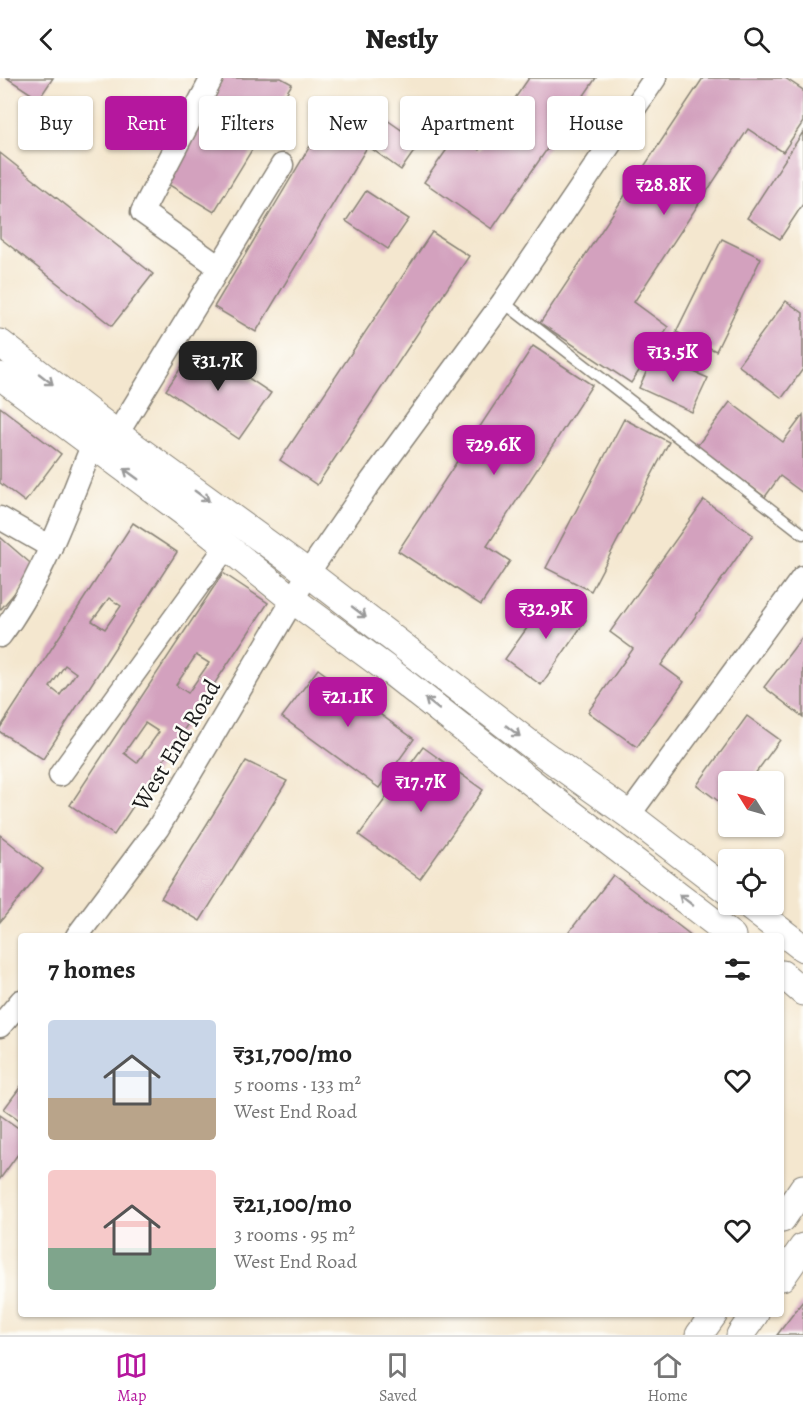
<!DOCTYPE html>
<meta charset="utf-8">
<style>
:root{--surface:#fff;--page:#f2f2f2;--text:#222;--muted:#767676;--line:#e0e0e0;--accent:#b5179e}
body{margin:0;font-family:Alegreya,serif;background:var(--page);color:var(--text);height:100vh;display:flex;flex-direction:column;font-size:22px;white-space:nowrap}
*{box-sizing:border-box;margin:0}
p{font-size:20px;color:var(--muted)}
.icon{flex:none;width:33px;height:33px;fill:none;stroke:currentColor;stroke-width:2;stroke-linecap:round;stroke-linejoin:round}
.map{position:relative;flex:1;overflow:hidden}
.side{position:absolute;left:18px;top:855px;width:766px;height:384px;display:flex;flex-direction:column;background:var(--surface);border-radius:6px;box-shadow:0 2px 4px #0004}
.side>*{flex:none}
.top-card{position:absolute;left:18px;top:18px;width:768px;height:54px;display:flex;gap:12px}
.needle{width:39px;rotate:307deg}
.buttons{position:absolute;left:718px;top:693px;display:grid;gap:12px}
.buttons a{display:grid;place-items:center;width:66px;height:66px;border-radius:6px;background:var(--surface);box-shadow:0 2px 4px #0004;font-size:30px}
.price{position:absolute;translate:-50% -51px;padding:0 14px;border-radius:12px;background:var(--accent);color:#fff;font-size:20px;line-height:39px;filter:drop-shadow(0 2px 3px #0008)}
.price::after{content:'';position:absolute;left:50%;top:36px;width:18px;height:14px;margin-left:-9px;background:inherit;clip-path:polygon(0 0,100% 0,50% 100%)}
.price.on{background:#222;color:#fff}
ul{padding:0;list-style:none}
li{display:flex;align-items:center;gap:18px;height:150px;padding:0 30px}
li span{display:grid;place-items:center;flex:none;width:168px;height:120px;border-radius:6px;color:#555}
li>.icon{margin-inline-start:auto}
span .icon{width:72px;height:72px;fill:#fffc;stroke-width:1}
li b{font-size:26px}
h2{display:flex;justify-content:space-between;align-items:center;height:72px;padding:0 30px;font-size:26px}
.tag{padding:0 21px;border-radius:6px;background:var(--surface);box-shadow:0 2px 4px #0004;font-size:21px;line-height:54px}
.tag.on{background:var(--accent);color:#fff}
header{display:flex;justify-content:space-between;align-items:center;height:78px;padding:0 30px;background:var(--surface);font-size:27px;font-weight:800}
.tabs{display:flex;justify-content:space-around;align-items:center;height:84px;border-top:2px solid var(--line);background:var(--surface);font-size:16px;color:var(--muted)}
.tabs a{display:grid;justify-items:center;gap:3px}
.tabs .on{color:var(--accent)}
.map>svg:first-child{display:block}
</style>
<header><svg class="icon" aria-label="back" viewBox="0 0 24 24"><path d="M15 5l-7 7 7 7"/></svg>Nestly<svg class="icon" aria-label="search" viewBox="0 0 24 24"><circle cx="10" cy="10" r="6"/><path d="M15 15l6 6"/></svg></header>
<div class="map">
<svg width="803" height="1257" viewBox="0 0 803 1257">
<rect width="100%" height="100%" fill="#fdfcf7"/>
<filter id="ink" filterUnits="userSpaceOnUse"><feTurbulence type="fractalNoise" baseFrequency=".0167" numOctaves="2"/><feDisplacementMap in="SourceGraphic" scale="12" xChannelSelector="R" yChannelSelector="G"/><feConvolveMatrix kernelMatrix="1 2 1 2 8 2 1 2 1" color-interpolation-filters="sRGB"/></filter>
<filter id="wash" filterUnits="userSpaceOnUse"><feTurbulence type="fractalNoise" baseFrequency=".008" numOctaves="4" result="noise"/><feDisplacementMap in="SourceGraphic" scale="24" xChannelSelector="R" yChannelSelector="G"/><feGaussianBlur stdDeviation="1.35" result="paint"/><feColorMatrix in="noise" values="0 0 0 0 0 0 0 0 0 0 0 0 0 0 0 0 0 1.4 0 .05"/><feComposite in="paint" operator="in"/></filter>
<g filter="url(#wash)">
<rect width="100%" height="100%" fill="#f4e7cf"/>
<g id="blocks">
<g fill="#d3a1be" fill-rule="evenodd">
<polygon points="7,0 53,0 39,21"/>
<polygon points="223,0 281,0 292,6 214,134 161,102"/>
<polygon points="529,0 596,0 492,151 424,104 457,57 479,72"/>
<polygon points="703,0 785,0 803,12 803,44 783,74 748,51 634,224 668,249 631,305 540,245"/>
<polygon points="335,26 378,51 256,254 214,229"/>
<polygon points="387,42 420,65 401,92 368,68"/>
<polygon points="803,54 803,126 780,161 747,140"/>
<polygon points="0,75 153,196 112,248 0,160"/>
<polygon points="366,113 409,141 388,171 346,143"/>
<polygon points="432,154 469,178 317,407 280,382"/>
<polygon points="722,161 761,180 716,273 676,254"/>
<polygon points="786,223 803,235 803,291 782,320 738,287"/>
<polygon points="197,266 271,315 239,361 166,312"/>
<polygon points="533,268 592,307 487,468 510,483 481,527 398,473"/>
<polygon points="654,277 708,300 692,334 639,310"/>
<polygon points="730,324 783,364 803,337 803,415 780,398 765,419 697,368"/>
<polygon points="0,329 61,376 25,424 0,405"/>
<polygon points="624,341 669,364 591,513 546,490"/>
<polygon points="704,422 753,457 661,587 684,604 637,669 588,634 633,571 610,554"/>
<path d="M133 445 177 474 43 681 0 654V650ZM109 520 121 528 105 551 92 543ZM65 587 76 595 60 617 50 609Z"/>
<polygon points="0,459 36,490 0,532"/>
<path d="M223 495 268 525 114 757 70 727ZM196 577 209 585 188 615 176 607ZM145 645 159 654 137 685 124 675Z"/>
<polygon points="551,516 586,542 541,607 505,581"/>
<polygon points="803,558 803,639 764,609"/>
<polygon points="318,591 414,661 379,710 282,639"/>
<polygon points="747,638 780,662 749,704 729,704 729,731 697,707"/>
<polygon points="423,669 483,712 420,801 359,757"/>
<polygon points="246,683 287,703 200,843 161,820"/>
<polygon points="0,757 43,791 0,844"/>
<polygon points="613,797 692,858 566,858"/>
<polygon points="21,1008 21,1043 4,1031"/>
<polygon points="0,1037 21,1052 21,1072 0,1101"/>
<polygon points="803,1223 803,1257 777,1257"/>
</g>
</g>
</g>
<g filter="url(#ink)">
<use href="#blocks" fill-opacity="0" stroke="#888276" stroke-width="1.5"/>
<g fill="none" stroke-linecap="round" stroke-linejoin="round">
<defs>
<polyline id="service" points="503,224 803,456"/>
<g id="minor">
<polyline points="212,0 142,134 219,189"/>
<polyline points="117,356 282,87"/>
<polyline points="0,440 51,469"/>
<path d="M0 558C42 503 66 432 92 368"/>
<polyline points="60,697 226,469"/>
<polyline points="629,737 803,499"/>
<polyline points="77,858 158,750 293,522 308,495 370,405 503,224 655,0"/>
<polyline points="0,948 21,923"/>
</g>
<g id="tertiary">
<polyline points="0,265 117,356 308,495 534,669 629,737 729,814"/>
<polyline points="0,298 186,436 293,522 391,594 549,718 732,858"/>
<polyline points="746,826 803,870"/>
<polyline points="782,896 803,914"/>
<polyline points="782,1141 803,1110"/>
<polyline points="782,1199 803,1169"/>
<polyline points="699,1257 714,1236"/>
<polyline points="740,1257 755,1236"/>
</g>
</defs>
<use href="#service" stroke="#888276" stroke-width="13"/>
<use href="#minor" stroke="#888276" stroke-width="25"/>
<use href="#tertiary" stroke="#888276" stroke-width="29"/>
<use href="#service" stroke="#fff" stroke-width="10"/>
<use href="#minor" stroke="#fff" stroke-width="22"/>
<use href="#tertiary" stroke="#fff" stroke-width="27"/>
</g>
<defs><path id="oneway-shaft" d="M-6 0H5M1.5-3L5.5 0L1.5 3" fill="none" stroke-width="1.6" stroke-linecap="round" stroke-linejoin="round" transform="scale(1.5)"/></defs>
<g stroke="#999">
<use href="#oneway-shaft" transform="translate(46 301) rotate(38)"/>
<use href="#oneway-shaft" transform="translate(131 396) rotate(-144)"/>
<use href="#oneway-shaft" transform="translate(202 418) rotate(36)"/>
<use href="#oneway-shaft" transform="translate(359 534) rotate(38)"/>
<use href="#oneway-shaft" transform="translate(432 626) rotate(-142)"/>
<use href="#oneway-shaft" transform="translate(513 653) rotate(38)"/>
<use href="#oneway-shaft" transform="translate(686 822) rotate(-142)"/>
</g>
</g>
<g text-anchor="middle" stroke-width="5" stroke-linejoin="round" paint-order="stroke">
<g font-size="24" fill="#1c1c1c" stroke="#fdfcf7">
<text transform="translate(176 667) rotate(-59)" y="8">West End Road</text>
</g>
</g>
</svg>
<div class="buttons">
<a><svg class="needle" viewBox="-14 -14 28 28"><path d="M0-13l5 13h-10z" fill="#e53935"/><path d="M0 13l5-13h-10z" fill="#767676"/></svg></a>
<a><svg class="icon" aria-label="locate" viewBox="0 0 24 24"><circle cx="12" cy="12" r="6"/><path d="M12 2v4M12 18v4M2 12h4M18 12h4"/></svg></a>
</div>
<b class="price" style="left:664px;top:138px">₹28.8K</b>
<b class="price" style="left:673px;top:305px">₹13.5K</b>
<b class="price on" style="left:218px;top:314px">₹31.7K</b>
<b class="price" style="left:494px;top:398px">₹29.6K</b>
<b class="price" style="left:546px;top:562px">₹32.9K</b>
<b class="price" style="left:348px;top:650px">₹21.1K</b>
<b class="price" style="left:421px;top:735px">₹17.7K</b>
<div class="top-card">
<a class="tag">Buy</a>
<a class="tag on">Rent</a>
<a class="tag">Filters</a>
<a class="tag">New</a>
<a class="tag">Apartment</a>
<a class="tag">House</a>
</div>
<section class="side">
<h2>7 homes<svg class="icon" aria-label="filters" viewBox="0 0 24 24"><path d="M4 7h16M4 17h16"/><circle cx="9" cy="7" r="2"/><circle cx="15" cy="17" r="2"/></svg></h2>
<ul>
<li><span style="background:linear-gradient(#c9d6e8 65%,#b9a48a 0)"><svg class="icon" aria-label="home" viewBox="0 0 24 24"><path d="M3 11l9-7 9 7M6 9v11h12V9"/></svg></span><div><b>₹31,700/mo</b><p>5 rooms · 133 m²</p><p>West End Road</p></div><svg class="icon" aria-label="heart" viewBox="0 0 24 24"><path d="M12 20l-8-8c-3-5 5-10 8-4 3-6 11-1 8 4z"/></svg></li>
<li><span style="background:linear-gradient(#f6c9c9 65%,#7fa58c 0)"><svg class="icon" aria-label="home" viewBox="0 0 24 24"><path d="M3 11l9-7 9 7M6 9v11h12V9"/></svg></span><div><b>₹21,100/mo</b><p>3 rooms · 95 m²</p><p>West End Road</p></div><svg class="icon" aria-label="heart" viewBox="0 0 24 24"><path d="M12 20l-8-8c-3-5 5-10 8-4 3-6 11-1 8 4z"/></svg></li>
</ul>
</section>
</div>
<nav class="tabs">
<a class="on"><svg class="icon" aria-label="map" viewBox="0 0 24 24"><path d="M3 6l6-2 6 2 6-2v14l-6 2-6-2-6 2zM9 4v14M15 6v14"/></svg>Map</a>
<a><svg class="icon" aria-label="saved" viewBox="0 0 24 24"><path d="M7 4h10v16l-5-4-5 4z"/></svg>Saved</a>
<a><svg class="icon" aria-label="home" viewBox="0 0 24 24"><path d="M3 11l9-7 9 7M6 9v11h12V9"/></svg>Home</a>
</nav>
